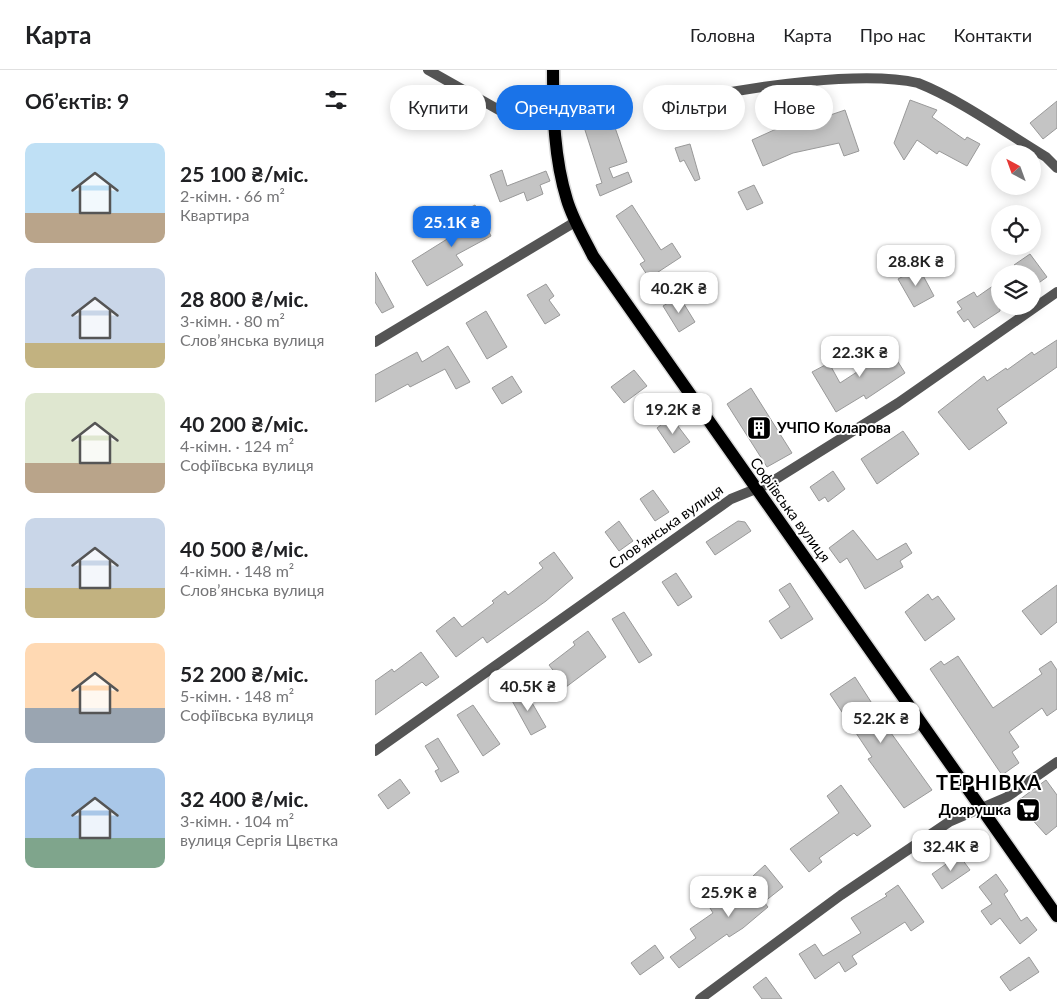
<!DOCTYPE html>
<html lang="uk">
<meta charset="utf-8">
<style>
:root{--surface:#fff;--page:#f6f6f6;--text:#202124;--muted:#757577;--line:#e0e0e0;--accent:#1a73e8}
body{margin:0;font-family:Lato,sans-serif;background:var(--page);color:var(--text);height:100vh;display:flex;flex-direction:column;font-size:19px;white-space:nowrap}
*{box-sizing:border-box;margin:0}
p{font-size:16px;color:var(--muted)}
.icon{flex:none;width:28px;height:28px;fill:none;stroke:currentColor;stroke-width:2;stroke-linecap:round;stroke-linejoin:round}
.map{position:relative;flex:1;overflow:hidden}
.sheet{display:flex;flex-direction:column;background:var(--surface);width:375px}
.sheet>*{flex:none}
.guide{position:absolute;left:15px;top:15px;width:475px;height:45px;display:flex;gap:10px}
.needle{width:32px;rotate:319deg}
.tools{position:absolute;left:616px;top:75px;display:grid;gap:10px}
.tools a{display:grid;place-items:center;width:50px;height:50px;border-radius:50%;background:var(--surface);box-shadow:0 2px 12px #0003;font-size:25px}
.price{position:absolute;translate:-50% -42px;padding:0 11px;border-radius:10px;background:#fff;color:#222;font-size:16px;line-height:32px;filter:drop-shadow(0 1px 2px #0008)}
.price::after{content:'';position:absolute;left:50%;top:30px;width:15px;height:11px;margin-left:-8px;background:inherit;clip-path:polygon(0 0,100% 0,50% 100%)}
.price.active{background:var(--accent);color:#fff}
ul{padding:0;list-style:none}
li{display:flex;align-items:center;gap:15px;height:125px;padding:0 25px}
li span{display:grid;place-items:center;flex:none;width:140px;height:100px;border-radius:10px;color:#555}
li>.icon{margin-inline-start:auto}
span .icon{width:60px;height:60px;fill:#fffc;stroke-width:1}
li b{font-size:21px}
h2{display:flex;justify-content:space-between;align-items:center;height:60px;padding:0 25px;font-size:21px}
.chip{padding:0 18px;border-radius:22px;background:var(--surface);box-shadow:0 2px 12px #0003;font-size:18px;line-height:45px}
.chip.active{background:var(--accent);color:#fff}
header{display:flex;align-items:center;gap:30px;box-sizing:border-box;height:70px;padding:0 25px;background:var(--surface);border-bottom:1px solid var(--line)}
header strong{font-size:24px}
nav{display:flex;gap:28px;margin-inline-start:auto;font-size:18px}
main{display:flex;flex:1;min-height:0}
.map>svg:first-child{display:block}
</style>
<header>
<strong>Карта</strong>
<nav><a>Головна</a><a>Карта</a><a>Про нас</a><a>Контакти</a></nav>
</header>
<main>
<section class="sheet">
<h2>Об’єктів: 9<svg class="icon" aria-label="filters" viewBox="0 0 24 24"><path d="M4 7h16M4 17h16"/><circle cx="9" cy="7" r="2"/><circle cx="15" cy="17" r="2"/></svg></h2>
<ul>
<li><span style="background:linear-gradient(#bfe0f5 70%,#b9a48a 0)"><svg class="icon" aria-label="home" viewBox="0 0 24 24"><path d="M3 11l9-7 9 7M6 9v11h12V9"/></svg></span><div><b>25 100 ₴/міс.</b><p>2-кімн. · 66 m²</p><p>Квартира</p></div></li>
<li><span style="background:linear-gradient(#c9d6e8 75%,#c2b280 0)"><svg class="icon" aria-label="home" viewBox="0 0 24 24"><path d="M3 11l9-7 9 7M6 9v11h12V9"/></svg></span><div><b>28 800 ₴/міс.</b><p>3-кімн. · 80 m²</p><p>Словʼянська вулиця</p></div></li>
<li><span style="background:linear-gradient(#dfe7d0 70%,#b9a48a 0)"><svg class="icon" aria-label="home" viewBox="0 0 24 24"><path d="M3 11l9-7 9 7M6 9v11h12V9"/></svg></span><div><b>40 200 ₴/міс.</b><p>4-кімн. · 124 m²</p><p>Софіївська вулиця</p></div></li>
<li><span style="background:linear-gradient(#c9d6e8 70%,#c2b280 0)"><svg class="icon" aria-label="home" viewBox="0 0 24 24"><path d="M3 11l9-7 9 7M6 9v11h12V9"/></svg></span><div><b>40 500 ₴/міс.</b><p>4-кімн. · 148 m²</p><p>Словʼянська вулиця</p></div></li>
<li><span style="background:linear-gradient(#ffd9b3 65%,#9aa5b1 0)"><svg class="icon" aria-label="home" viewBox="0 0 24 24"><path d="M3 11l9-7 9 7M6 9v11h12V9"/></svg></span><div><b>52 200 ₴/міс.</b><p>5-кімн. · 148 m²</p><p>Софіївська вулиця</p></div></li>
<li><span style="background:linear-gradient(#a9c7e8 70%,#7fa58c 0)"><svg class="icon" aria-label="home" viewBox="0 0 24 24"><path d="M3 11l9-7 9 7M6 9v11h12V9"/></svg></span><div><b>32 400 ₴/міс.</b><p>3-кімн. · 104 m²</p><p>вулиця Сергія Цвєтка</p></div></li>
</ul>
</section>
<div class="map">
<svg width="682" height="929" viewBox="0 0 682 929">
<rect width="100%" height="100%" fill="#fff"/>
<g fill="#c4c4c4" stroke="#999">
<polygon points="535,30 562,40 557,47 590,70 592,67 605,74 592,96 564,81 562,84 542,70 529,90 519,73"/>
<polygon points="682,31 682,58 668,69 655,53"/>
<polygon points="470,40 484,81 469,86 464,73 418,83 388,96 377,70 399,60 425,53 426,55"/>
<polygon points="237,49 252,92 234,98 238,108 253,102 257,112 225,126 221,115 227,113 209,57"/>
<polygon points="315,74 325,109 320,111 309,90 305,92 300,78"/>
<polygon points="127,100 132,116 171,101 175,111 165,115 168,124 152,131 149,122 125,132 115,105"/>
<polygon points="379,115 388,133 372,140 363,122"/>
<polygon points="100,135 116,166 81,185 88,195 52,216 37,191 85,161 82,155 88,152 83,144"/>
<polygon points="257,135 286,180 297,173 306,187 274,208 265,194 270,191 241,146"/>
<polygon points="655,184 672,207 658,217 658,204 646,204 639,195"/>
<polygon points="544,198 559,226 539,237 523,209"/>
<polygon points="0,202 19,237 7,243 0,232"/>
<polygon points="625,211 625,241 599,258 593,249 589,252 582,242 587,239 582,232 599,222 602,227"/>
<polygon points="171,214 179,226 174,230 185,245 170,254 152,225"/>
<polygon points="304,226 320,252 304,262 288,236"/>
<polygon points="111,241 132,277 112,289 91,253"/>
<polygon points="508,268 530,303 491,329 489,325 461,342 437,302 454,293 465,313 502,289 494,277"/>
<polygon points="682,270 682,297 622,339 632,353 594,380 563,342 609,306 612,311 631,298 632,300 657,282 659,285"/>
<polygon points="73,276 95,312 81,319 70,299 35,317 33,314 0,332 0,305 42,282 47,292"/>
<polygon points="259,300 272,316 249,333 236,317"/>
<polygon points="137,306 147,322 127,334 117,318"/>
<polygon points="376,318 417,383 392,397 352,334"/>
<polygon points="296,347 315,372 299,383 282,358"/>
<polygon points="528,361 544,384 502,414 486,389"/>
<polygon points="458,401 470,419 453,432 450,427 444,431 435,417"/>
<polygon points="278,420 294,442 280,451 265,429"/>
<polygon points="244,451 258,471 244,481 230,462"/>
<polygon points="363,451 370,452 376,461 340,485 331,472"/>
<polygon points="478,460 502,490 531,473 537,483 525,491 528,497 490,519 472,488 465,493 454,478"/>
<polygon points="179,482 198,508 171,531 112,573 108,567 81,587 61,561 79,547 87,557 119,533 117,531 130,521 133,525 168,498 164,493"/>
<polygon points="301,503 317,527 303,536 287,512"/>
<polygon points="415,513 438,549 406,569 394,551 415,537 404,520"/>
<polygon points="682,515 682,552 666,565 647,541"/>
<polygon points="553,524 557,530 563,526 580,549 550,571 530,542"/>
<polygon points="249,542 277,585 264,593 237,549"/>
<polygon points="213,561 231,587 191,617 174,595 200,575 198,572"/>
<polygon points="46,582 64,607 51,616 47,612 0,645 0,611 17,599 19,602"/>
<polygon points="583,586 618,638 667,604 664,599 676,591 682,600 682,639 672,646 667,638 634,662 644,677 637,682 644,693 627,705 555,599 566,591 569,595"/>
<polygon points="480,607 516,663 557,720 529,738 493,689 497,687 455,624"/>
<polygon points="149,619 171,657 156,665 135,627"/>
<polygon points="98,635 125,674 108,686 82,645"/>
<polygon points="63,668 84,702 66,712 60,701 64,699 50,676"/>
<polygon points="25,709 35,723 13,739 3,725"/>
<polygon points="671,710 682,725 682,756 671,765 646,737 648,735 644,730"/>
<polygon points="466,715 496,756 482,766 479,763 444,788 447,792 434,802 415,779 464,743 452,726"/>
<polygon points="584,785 595,800 567,819 557,804"/>
<polygon points="390,795 408,817 389,832 393,837 368,858 354,867 352,864 304,898 295,887 321,868 315,859 338,843 335,838 350,827 357,837 386,815 378,806"/>
<polygon points="621,804 633,821 629,824 646,851 652,847 662,860 645,874 625,848 616,855 606,841 617,834 604,817"/>
<polygon points="523,815 549,852 536,861 530,852 477,886 482,894 470,902 464,892 440,909 424,884 440,874 448,886 486,863 476,848 512,826 510,824"/>
<polygon points="280,875 289,888 265,905 256,893"/>
<polygon points="654,887 664,902 635,921 625,907"/>
<polygon points="391,907 407,929 387,929 378,917"/>
</g>
<g fill="none" stroke-linecap="round" stroke-linejoin="round">
<defs>
<path id="primary" d="M178 0C178 44 179 88 192 130 198 150 209 168 218 186L682 846"/>
</defs>
<use href="#primary" stroke="#dbdbdb" stroke-width="15"/>
<g stroke="#555" stroke-width="10">
<polyline points="53,0 140,49 178,50"/>
<path d="M318 29C377 17 487 0 543 13 586 30 631 63 671 87L682 98"/>
<polyline points="0,272 200,152"/>
<polyline points="0,681 356,429 393,414 523,333 682,222"/>
<polyline points="325,929 466,825 574,752 632,727 682,692"/>
</g>
<use href="#primary" stroke="#000" stroke-width="12"/>
</g>
<defs>
<symbol id="building-square" viewBox="-11 -11 22 22"><rect x="-9" y="-9" width="18" height="18" rx="4" fill="#000" stroke="#fff"/><path d="M-4-6H4V6H1V3H-1V6H-4ZM-2.5-4.3h1.7v1.8h-1.7ZM.8-4.3h1.7v1.8H.8ZM-2.5-1h1.7V.8h-1.7ZM.8-1h1.7V.8H.8Z" fill="#fff"/></symbol>
<symbol id="supermarket-square" viewBox="-11 -11 22 22"><rect x="-9" y="-9" width="18" height="18" rx="4" fill="#000" stroke="#fff"/><path d="M-6-5.5h2.5l.6 2H6L4.5 2H-2.5L-4.4-4H-6ZM-1.5 3.2a1.3 1.3 0 1 0 .1 0ZM3 3.2a1.3 1.3 0 1 0 .1 0Z" fill="#fff"/></symbol>
</defs>
<g fill-rule="evenodd">
<use href="#building-square" x="370" y="344" width="28" height="28"/>
<use href="#supermarket-square" x="639" y="726" width="28" height="28"/>
</g>
<g text-anchor="middle" stroke-width="4" stroke-linejoin="round" paint-order="stroke">
<g font-size="15" font-weight="bold" fill="#000" stroke="#fff" text-anchor="start">
<text x="402" y="363">УЧПО Коларова</text>
<text x="636" y="745" text-anchor="end">Доярушка</text>
</g>
<g font-size="15" fill="#000" stroke="#fff">
<text transform="translate(415 440) rotate(54)" y="5">Софіївська вулиця</text>
<text transform="translate(291 457) rotate(-35)" y="5">Словʼянська вулиця</text>
</g>
<g font-size="20" font-weight="bold" letter-spacing="1" fill="#000" stroke="#fff">
<text x="614" y="720">ТЕРНІВКА</text>
</g>
</g>
</svg>
<div class="tools">
<a><svg class="needle" viewBox="-14 -14 28 28"><path d="M0-13l5 13h-10z" fill="#e53935"/><path d="M0 13l5-13h-10z" fill="#757577"/></svg></a>
<a><svg class="icon" aria-label="locate" viewBox="0 0 24 24"><circle cx="12" cy="12" r="6"/><path d="M12 2v4M12 18v4M2 12h4M18 12h4"/></svg></a>
<a><svg class="icon" aria-label="layers" viewBox="0 0 24 24"><path d="M12 4l9 5-9 5-9-5zM3 14l9 5 9-5"/></svg></a>
</div>
<b class="price active" style="left:77px;top:178px">25.1K ₴</b>
<b class="price" style="left:541px;top:217px">28.8K ₴</b>
<b class="price" style="left:304px;top:244px">40.2K ₴</b>
<b class="price" style="left:485px;top:308px">22.3K ₴</b>
<b class="price" style="left:298px;top:365px">19.2K ₴</b>
<b class="price" style="left:153px;top:642px">40.5K ₴</b>
<b class="price" style="left:506px;top:674px">52.2K ₴</b>
<b class="price" style="left:576px;top:802px">32.4K ₴</b>
<b class="price" style="left:354px;top:848px">25.9K ₴</b>
<div class="guide">
<a class="chip">Купити</a>
<a class="chip active">Орендувати</a>
<a class="chip">Фільтри</a>
<a class="chip">Нове</a>
</div>
</div>
</main>
